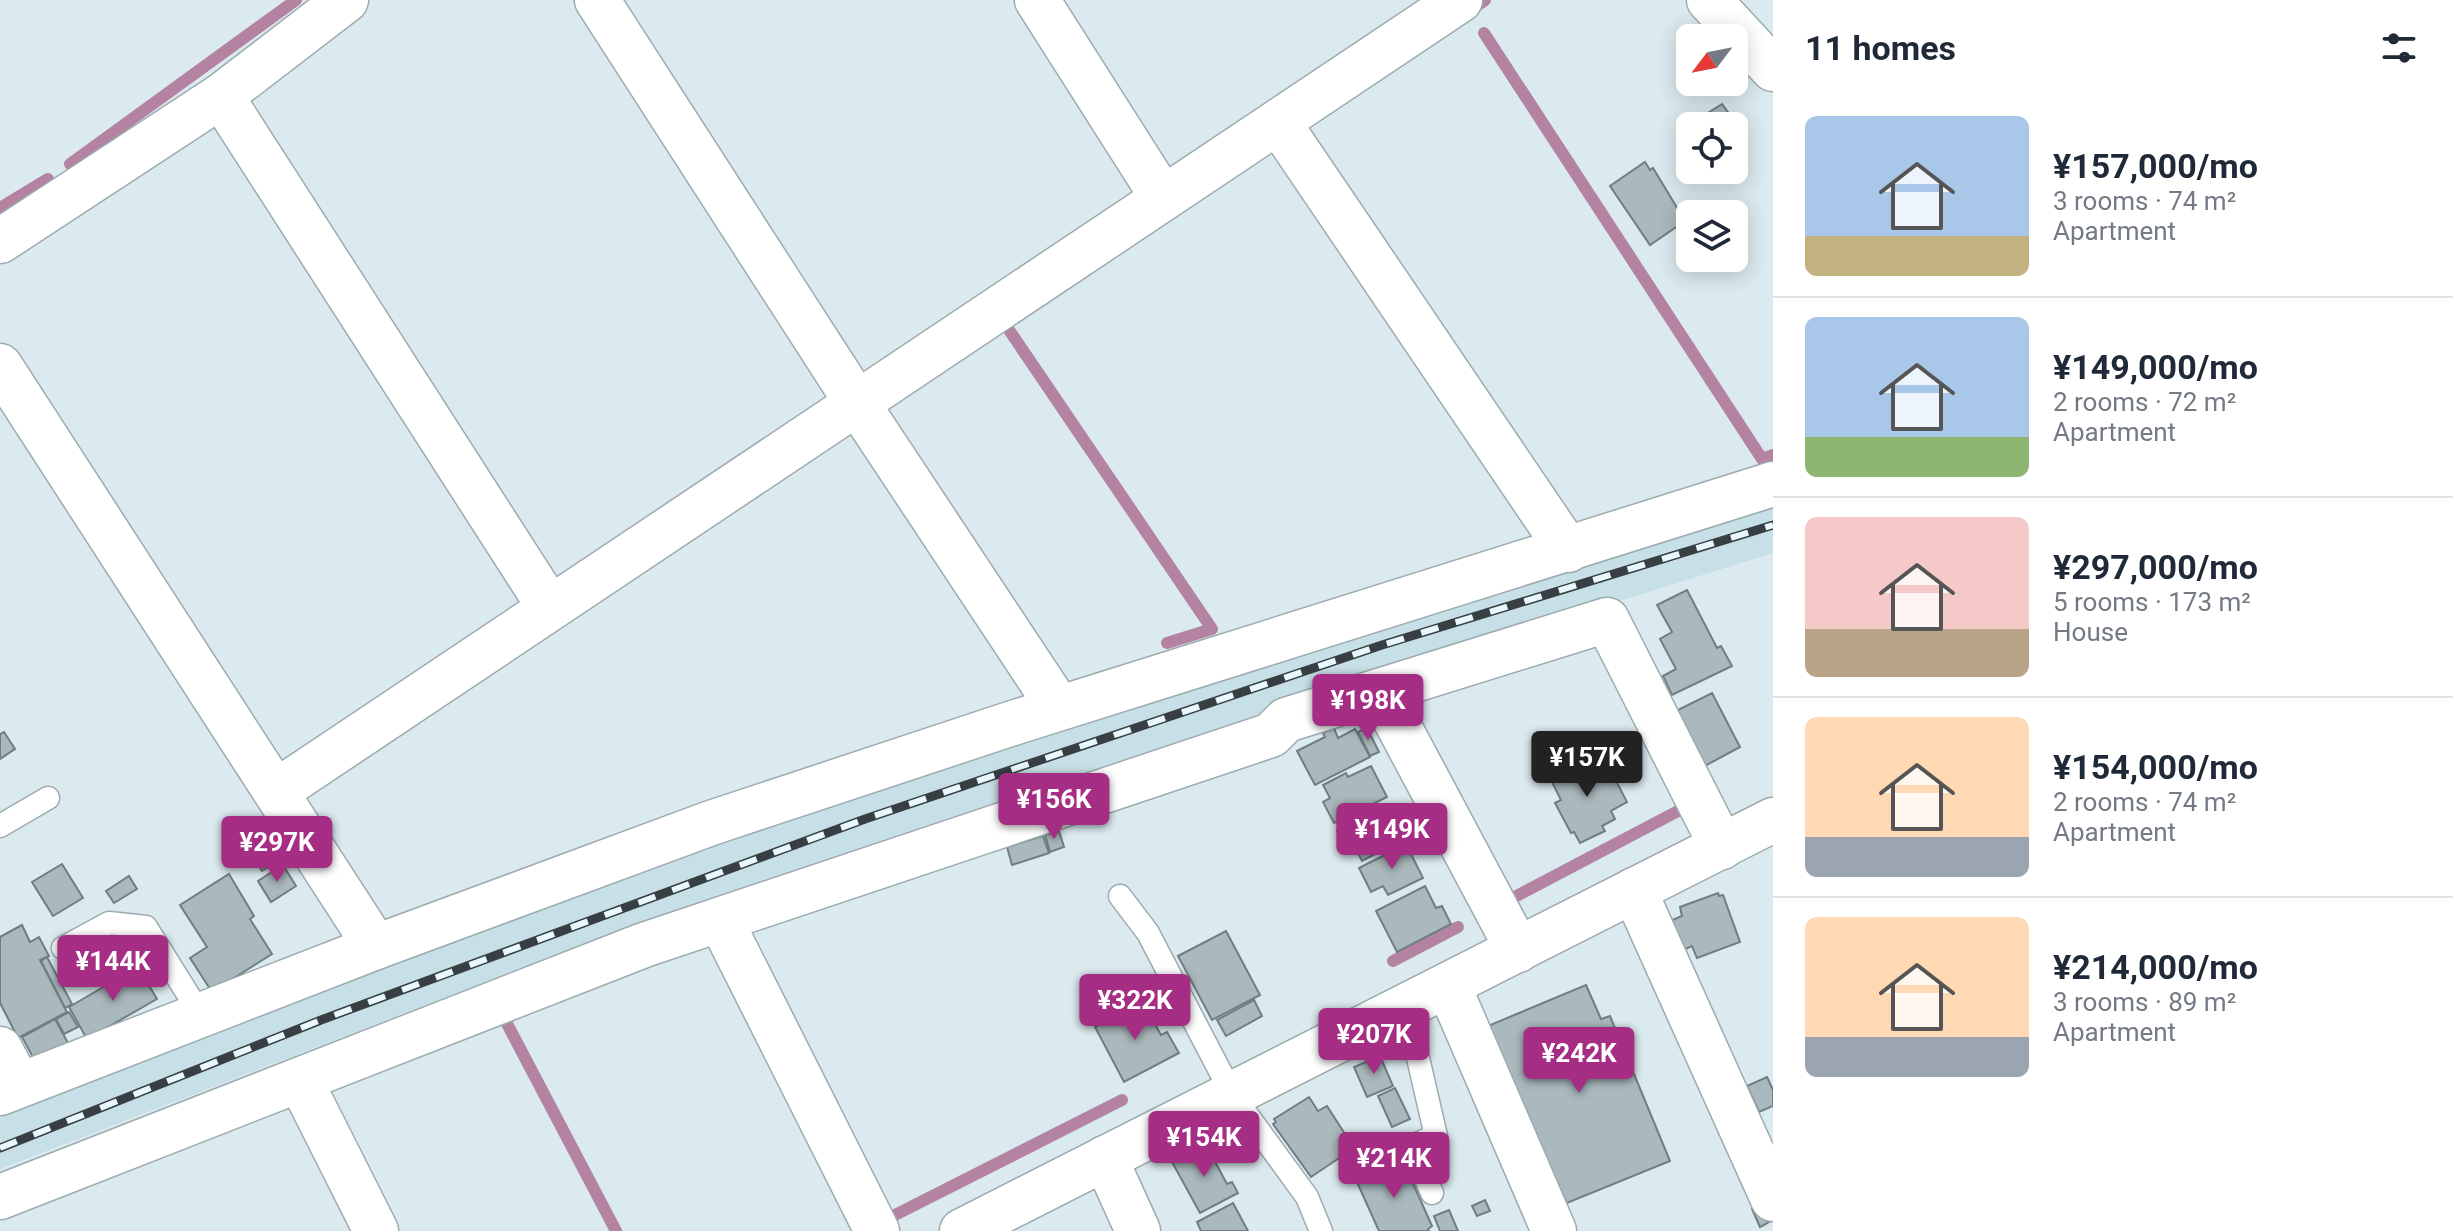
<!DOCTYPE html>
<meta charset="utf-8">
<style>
:root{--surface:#fff;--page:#f2f2f3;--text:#1f2937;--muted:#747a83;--line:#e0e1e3;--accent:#a52d84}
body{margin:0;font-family:Roboto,sans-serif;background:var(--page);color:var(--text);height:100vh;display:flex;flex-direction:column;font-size:30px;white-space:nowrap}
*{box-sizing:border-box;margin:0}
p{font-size:26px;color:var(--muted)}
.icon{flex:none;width:44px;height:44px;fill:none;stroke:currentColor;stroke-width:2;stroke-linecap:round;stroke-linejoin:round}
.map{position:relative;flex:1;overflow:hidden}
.panel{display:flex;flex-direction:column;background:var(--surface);width:680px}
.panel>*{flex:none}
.needle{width:52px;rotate:238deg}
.tools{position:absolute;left:1676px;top:24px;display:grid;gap:16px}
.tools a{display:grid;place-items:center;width:72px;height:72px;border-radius:12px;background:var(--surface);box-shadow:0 4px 20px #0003;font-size:40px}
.price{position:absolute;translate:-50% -68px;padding:0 18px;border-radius:8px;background:var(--accent);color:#fff;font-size:26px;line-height:52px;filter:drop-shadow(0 2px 4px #0008)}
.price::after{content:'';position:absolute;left:50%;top:48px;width:24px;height:18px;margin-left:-12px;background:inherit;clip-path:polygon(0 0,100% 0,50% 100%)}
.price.selected{background:#222;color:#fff}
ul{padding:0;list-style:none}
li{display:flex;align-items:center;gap:24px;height:200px;padding:0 32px}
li+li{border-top:2px solid var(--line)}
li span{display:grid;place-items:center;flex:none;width:224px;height:160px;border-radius:12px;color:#555}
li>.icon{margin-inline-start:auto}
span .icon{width:96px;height:96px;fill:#fffc;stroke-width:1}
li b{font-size:34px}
h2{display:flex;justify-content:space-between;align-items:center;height:96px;padding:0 32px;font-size:34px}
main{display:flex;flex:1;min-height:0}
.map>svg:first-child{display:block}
</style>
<main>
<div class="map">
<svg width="1773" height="1231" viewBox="0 0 1773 1231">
<rect width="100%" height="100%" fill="#dbeaef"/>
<polygon fill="#c7dfe6" points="1773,496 1773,553 1264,712 633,925 0,1169 0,1109 558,893"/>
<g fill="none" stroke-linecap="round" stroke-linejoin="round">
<g stroke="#b483a2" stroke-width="12">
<polyline points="1468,12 1485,0"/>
<polyline points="1484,33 1762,459 1773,455"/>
<polyline points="70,164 296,0"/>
<polyline points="0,208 48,179"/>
<polyline points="1013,319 1005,324 1212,629 1167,643"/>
<polyline points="1505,902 1678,811"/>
<polyline points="1393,961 1458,927"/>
<polyline points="503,1016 616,1231"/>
<polyline points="889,1218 1122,1100"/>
</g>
</g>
<g fill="#aab9bd" stroke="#6f7e82" stroke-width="2">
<polygon points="1722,104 1730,115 1710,126 1703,116"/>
<polygon points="1645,162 1650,170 1653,168 1685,221 1650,245 1610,186"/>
<polygon points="1687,590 1717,648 1721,646 1732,666 1672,695 1663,676 1676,669 1660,639 1672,632 1657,605"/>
<polygon points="1712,693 1740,747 1701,768 1672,713"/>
<polygon points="1334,728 1338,738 1355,729 1370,757 1315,785 1297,751 1325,737 1323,733"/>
<polygon points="1367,728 1379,752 1370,756 1358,732"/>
<polygon points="4,732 15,749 0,759 0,734"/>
<polygon points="1593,758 1603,779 1612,773 1627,802 1611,811 1615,819 1602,826 1605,831 1580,843 1574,832 1571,833 1555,803 1561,800 1550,778"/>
<polygon points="1371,766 1387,797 1334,823 1323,802 1330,798 1323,785 1346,773 1348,777"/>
<polygon points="1392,806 1408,837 1362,861 1354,845 1347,848 1337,831"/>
<polygon points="1059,831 1064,847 1050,852 1045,835"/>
<polygon points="1043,836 1049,853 1012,865 1007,847"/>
<polygon points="277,844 285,857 262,871 254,858"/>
<polygon points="1406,844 1423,878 1388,895 1383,886 1371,892 1359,868"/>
<polygon points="62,864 83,898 53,916 32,882"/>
<polygon points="283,865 296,886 271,902 258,881"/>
<polygon points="229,874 254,916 250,919 272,954 212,992 190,958 207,947 180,905"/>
<polygon points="129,876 137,889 114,903 106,891"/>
<polygon points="1425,886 1436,908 1442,906 1451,924 1397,952 1376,911"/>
<polygon points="1718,893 1719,896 1723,895 1740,942 1697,958 1692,946 1681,951 1670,921 1682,916 1680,907"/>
<polygon points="22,925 30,942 39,937 49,956 40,960 67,1012 18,1038 0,1003 0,937"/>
<polygon points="1226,931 1260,995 1212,1020 1178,956"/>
<polygon points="47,957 72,1004 65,1008 41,961"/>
<polygon points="138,967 157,999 87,1039 69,1007"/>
<polygon points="1586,985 1601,1019 1610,1016 1670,1161 1562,1205 1488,1026"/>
<polygon points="1254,1000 1262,1016 1226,1036 1217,1020"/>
<polygon points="1140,1004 1143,1009 1146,1008 1161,1035 1167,1032 1179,1053 1124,1082 1095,1027"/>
<polygon points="69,1012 78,1027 64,1034 56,1019"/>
<polygon points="55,1019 68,1043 35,1061 22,1037"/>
<polygon points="1380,1056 1393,1086 1367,1097 1354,1067"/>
<polygon points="1767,1077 1773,1090 1773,1106 1759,1112 1747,1086"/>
<polygon points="1395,1088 1410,1119 1392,1127 1378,1096"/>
<polygon points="1309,1097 1318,1111 1327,1106 1354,1148 1311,1177 1273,1124 1276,1122 1274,1119"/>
<polygon points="1206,1145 1227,1184 1232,1182 1238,1193 1200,1213 1172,1162"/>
<polygon points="1402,1159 1432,1226 1428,1229 1429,1231 1379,1231 1356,1180"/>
<polygon points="1485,1200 1490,1211 1477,1216 1472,1206"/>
<polygon points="1233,1203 1248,1231 1201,1231 1197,1222"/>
<polygon points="1761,1204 1769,1222 1760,1227 1752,1209"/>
<polygon points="1449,1210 1458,1231 1440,1231 1434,1216"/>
</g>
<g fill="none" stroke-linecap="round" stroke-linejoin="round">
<defs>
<g id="service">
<polyline points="0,826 48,798"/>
<polyline points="1120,896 1148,933 1232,1094 1307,1197 1321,1231"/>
<polyline points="63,948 109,923 146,927 201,1015"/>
<polyline points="1406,1006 1436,1136 1412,1146 1432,1193"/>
</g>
<g id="minor">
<polyline points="597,0 857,403 1059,708"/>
<polyline points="1037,0 1163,198"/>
<polyline points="1709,0 1773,69"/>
<polyline points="221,96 550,608"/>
<polyline points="1278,122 1568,550"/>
<polyline points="0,241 221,96 346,0"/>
<polyline points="0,366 376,947"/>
<polyline points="1380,691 1518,950"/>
<polyline points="277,791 1460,0"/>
<polyline points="1634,890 1773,1199"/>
<polyline points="721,921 877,1231"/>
<polyline points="1448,985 1554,1231"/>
<polyline points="0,1049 19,1085"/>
<polyline points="300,1080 376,1231"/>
<polyline points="0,1093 376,947 711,823 1016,722 1773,484"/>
<polyline points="1105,1158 1138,1231"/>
<polyline points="0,1197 644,945 1271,735 1286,720 1607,620 1722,847"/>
</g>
<polyline id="tertiary" points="962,1231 1773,820"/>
</defs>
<use href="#service" stroke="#9cabaf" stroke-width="25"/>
<use href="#minor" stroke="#9cabaf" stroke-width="47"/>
<use href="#tertiary" stroke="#9cabaf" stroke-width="47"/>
<use href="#service" stroke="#fff" stroke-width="22"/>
<use href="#minor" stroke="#fff" stroke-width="44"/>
<use href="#tertiary" stroke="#fff" stroke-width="44"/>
<defs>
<polyline id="rail" points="0,1148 321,1020 865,819 1382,645 1773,525"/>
</defs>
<use href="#rail" stroke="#383f42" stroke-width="9"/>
<use href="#rail" stroke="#e8f8fd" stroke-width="6" stroke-dasharray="18" stroke-linecap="butt"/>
</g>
</svg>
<div class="tools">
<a><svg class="needle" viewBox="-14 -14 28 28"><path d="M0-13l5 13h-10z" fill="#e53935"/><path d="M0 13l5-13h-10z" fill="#747a83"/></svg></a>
<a><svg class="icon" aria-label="locate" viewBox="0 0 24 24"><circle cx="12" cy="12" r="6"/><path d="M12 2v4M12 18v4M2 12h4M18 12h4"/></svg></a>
<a><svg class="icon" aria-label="layers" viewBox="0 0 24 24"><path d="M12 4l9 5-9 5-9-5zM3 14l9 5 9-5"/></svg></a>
</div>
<b class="price" style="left:1368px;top:742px">¥198K</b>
<b class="price selected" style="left:1587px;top:799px">¥157K</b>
<b class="price" style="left:1054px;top:841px">¥156K</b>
<b class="price" style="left:1392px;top:871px">¥149K</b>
<b class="price" style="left:277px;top:884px">¥297K</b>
<b class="price" style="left:113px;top:1003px">¥144K</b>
<b class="price" style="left:1135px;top:1042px">¥322K</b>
<b class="price" style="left:1374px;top:1076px">¥207K</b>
<b class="price" style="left:1579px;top:1095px">¥242K</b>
<b class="price" style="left:1204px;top:1179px">¥154K</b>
<b class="price" style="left:1394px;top:1200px">¥214K</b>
</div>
<section class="panel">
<h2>11 homes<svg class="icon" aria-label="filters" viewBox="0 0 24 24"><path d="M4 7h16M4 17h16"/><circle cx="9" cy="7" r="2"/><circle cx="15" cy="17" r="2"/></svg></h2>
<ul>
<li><span style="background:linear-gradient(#a9c7e8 75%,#c2b280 0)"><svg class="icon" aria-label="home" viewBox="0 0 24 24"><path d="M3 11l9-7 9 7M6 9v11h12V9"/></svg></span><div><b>¥157,000/mo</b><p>3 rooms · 74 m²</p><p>Apartment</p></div></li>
<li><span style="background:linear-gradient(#a9c7e8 75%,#8fb573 0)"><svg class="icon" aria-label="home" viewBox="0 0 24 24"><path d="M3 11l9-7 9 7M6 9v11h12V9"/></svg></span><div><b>¥149,000/mo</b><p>2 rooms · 72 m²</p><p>Apartment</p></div></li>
<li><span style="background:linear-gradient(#f6c9c9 70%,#b9a48a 0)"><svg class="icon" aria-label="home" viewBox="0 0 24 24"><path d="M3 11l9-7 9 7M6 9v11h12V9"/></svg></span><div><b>¥297,000/mo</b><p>5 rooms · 173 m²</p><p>House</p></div></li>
<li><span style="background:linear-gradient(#ffd9b3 75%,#9aa5b1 0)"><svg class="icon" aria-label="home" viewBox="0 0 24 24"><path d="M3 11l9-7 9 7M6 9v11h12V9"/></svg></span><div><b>¥154,000/mo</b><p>2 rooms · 74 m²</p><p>Apartment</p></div></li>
<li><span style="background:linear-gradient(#ffd9b3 75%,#9aa5b1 0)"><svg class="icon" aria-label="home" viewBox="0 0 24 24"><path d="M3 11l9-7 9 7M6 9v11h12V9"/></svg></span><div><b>¥214,000/mo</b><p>3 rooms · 89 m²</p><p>Apartment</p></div></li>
</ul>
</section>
</main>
